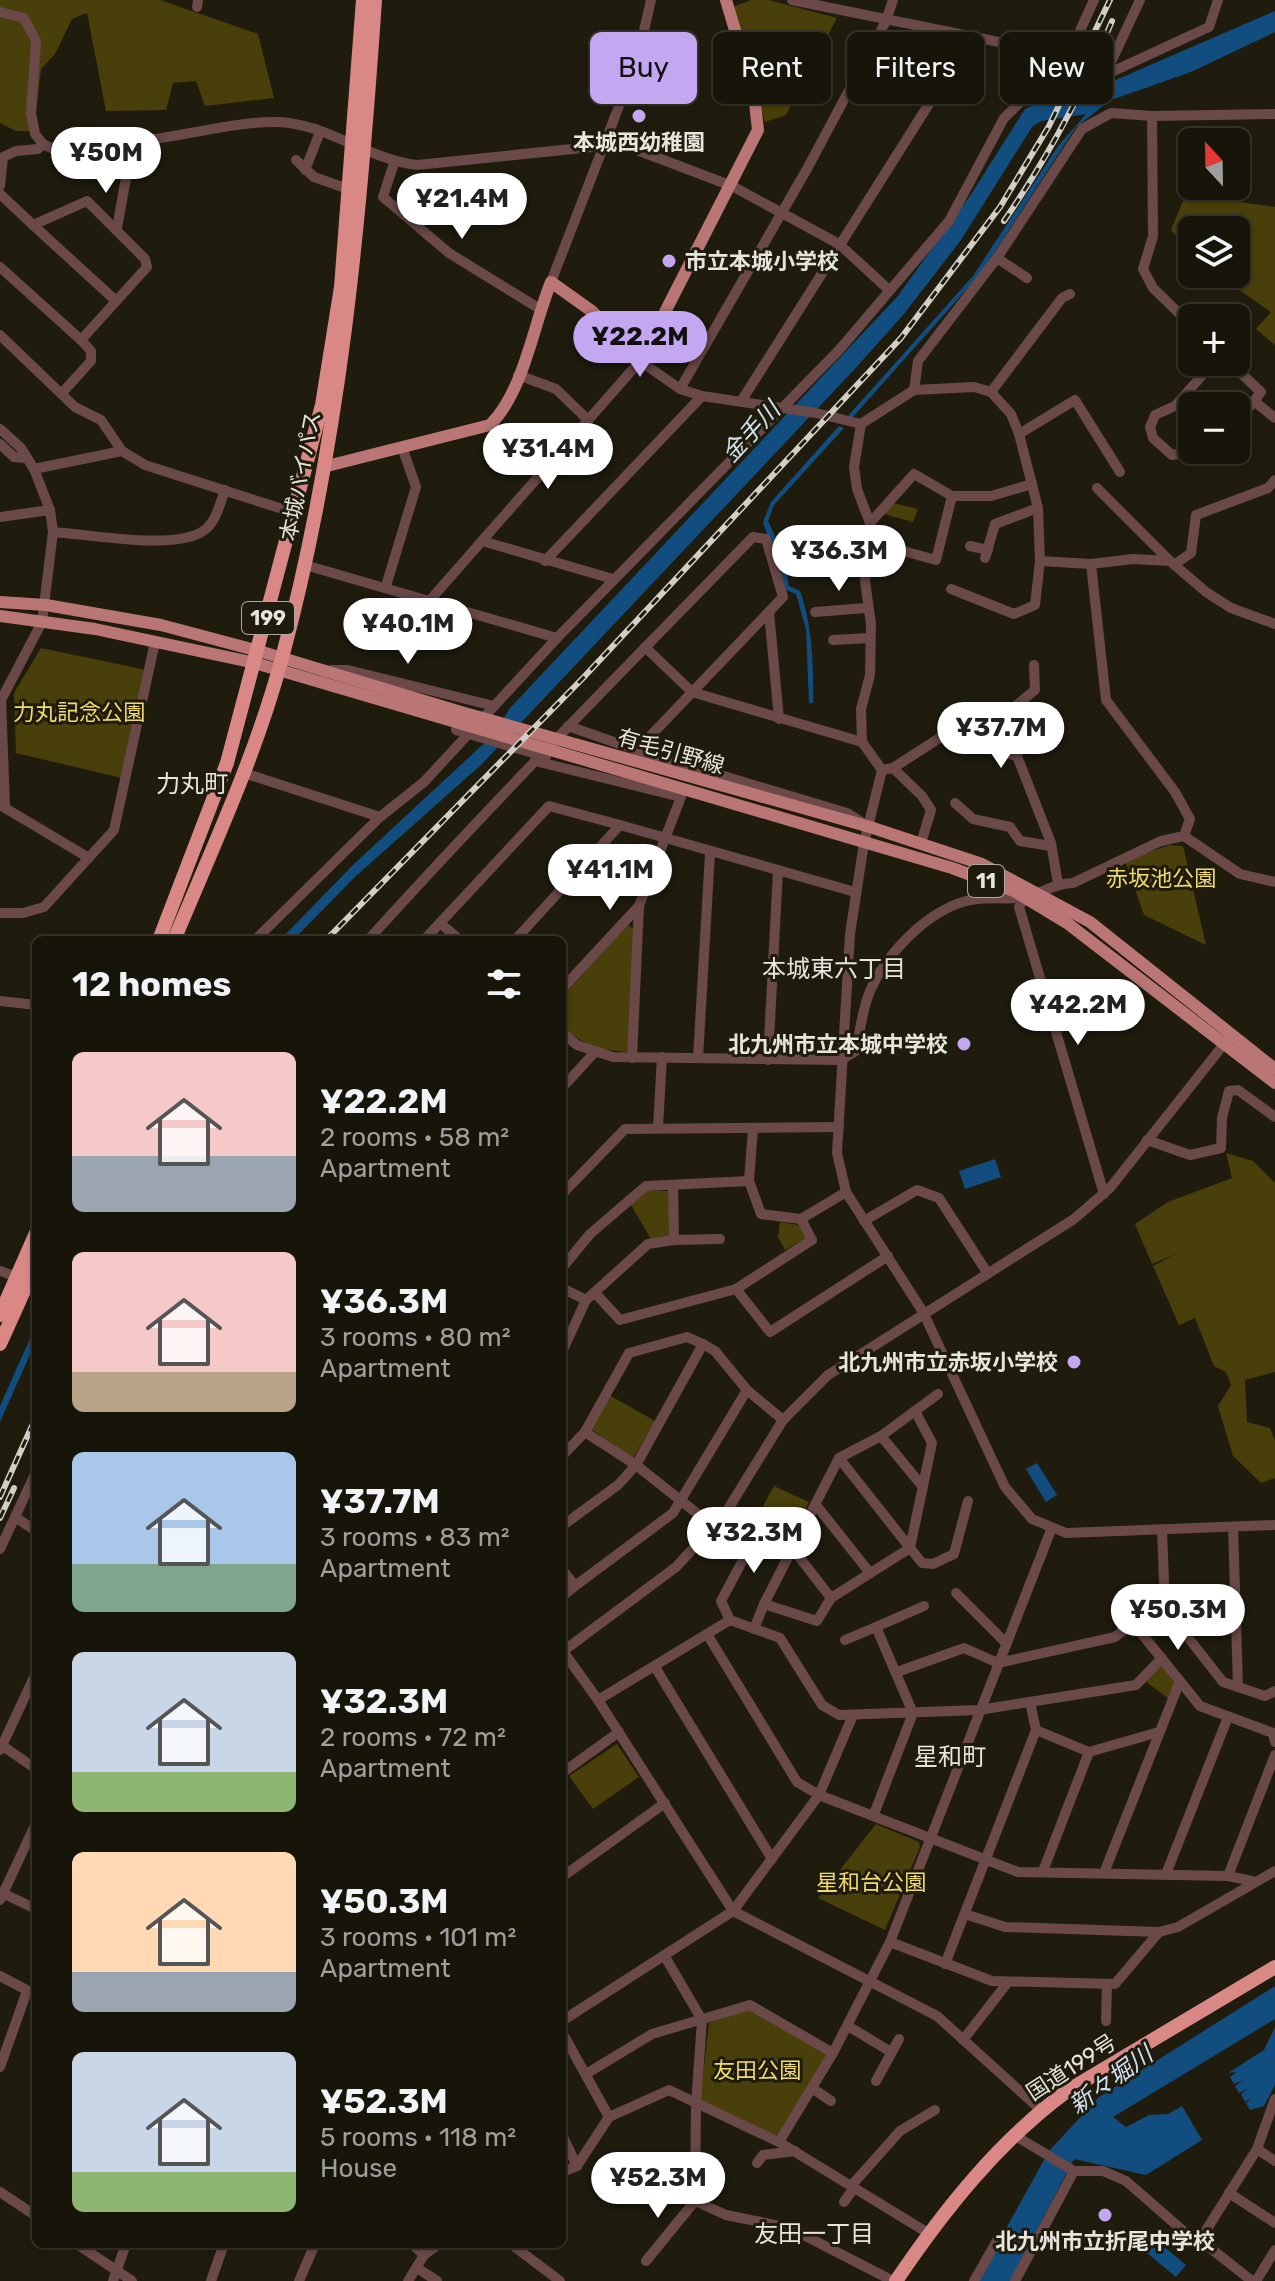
<!DOCTYPE html>
<meta charset="utf-8">
<style>
:root{--surface:#17150a;--page:#201e13;--text:#f1f3f6;--muted:#9e9f9c;--line:#36342b;--accent:#c4a7f1}
body{margin:0;font-family:Rubik,"Noto Sans JP",sans-serif;background:var(--page);color:var(--text);height:100vh;display:flex;flex-direction:column;font-size:30px;white-space:nowrap}
*{box-sizing:border-box;margin:0}
p{font-size:26px;color:var(--muted)}
.icon{flex:none;width:44px;height:44px;fill:none;stroke:currentColor;stroke-width:2;stroke-linecap:round;stroke-linejoin:round}
.map{position:relative;flex:1;overflow:hidden}
.sheet{position:absolute;left:32px;top:936px;width:534px;height:1312px;display:flex;flex-direction:column;background:var(--surface);border-radius:12px;box-shadow:0 2px 6px #0004,0 0 0 2px var(--line)}
.sheet>*{flex:none}
.hud{position:absolute;left:590px;top:32px;width:564px;height:72px;display:flex;gap:16px}
.needle{width:52px;rotate:338deg}
.tools{position:absolute;left:1178px;top:128px;display:grid;gap:16px}
.tools a{display:grid;place-items:center;width:72px;height:72px;border-radius:12px;background:var(--surface);box-shadow:0 2px 6px #0004,0 0 0 2px var(--line);font-size:40px}
.price{position:absolute;translate:-50% -68px;padding:0 18px;border-radius:28px;background:#fff;color:#222;font-size:26px;line-height:52px;filter:drop-shadow(0 2px 4px #0008)}
.price::after{content:'';position:absolute;left:50%;top:48px;width:24px;height:18px;margin-left:-12px;background:inherit;clip-path:polygon(0 0,100% 0,50% 100%)}
.price.active{background:var(--accent);color:#111}
ul{padding:0;list-style:none}
li{display:flex;align-items:center;gap:24px;height:200px;padding:0 40px}
li span{display:grid;place-items:center;flex:none;width:224px;height:160px;border-radius:12px;color:#555}
li>.icon{margin-inline-start:auto}
span .icon{width:96px;height:96px;fill:#fffc;stroke-width:1}
li b{font-size:34px}
h2{display:flex;justify-content:space-between;align-items:center;height:96px;padding:0 40px;font-size:34px}
.tag{padding:0 28px;border-radius:12px;background:var(--surface);box-shadow:0 2px 6px #0004,0 0 0 2px var(--line);font-size:28px;line-height:72px}
.tag.active{background:var(--accent);color:#111}
.map>svg:first-child{display:block}
</style>
<div class="map">
<svg width="1275" height="2281" viewBox="0 0 1275 2281">
<rect width="100%" height="100%" fill="#1f1c0e"/>
<g fill="#493f0a">
<polygon points="0,0 160,0 258,34 274,98 205,106 196,81 173,83 166,110 106,111 87,13 72,19 55,54 41,69 34,131 16,131 0,123"/>
<polygon points="751,0 769,0 837,18 786,115 765,122 733,7"/>
<polygon points="1210,198 1275,207 1275,345 1256,329 1271,312 1216,274 1236,274 1236,230 1192,230 1192,253 1171,230 1183,201"/>
<polygon points="893,503 918,509 913,522 884,514"/>
<polygon points="41,648 151,671 122,778 16,753 14,693"/>
<polygon points="1169,845 1183,846 1206,945 1144,915 1125,861"/>
<path d="M628 925 634 929 628 1052C601 1050 582 1045 562 1026V997Z"/>
<polygon points="1226,1153 1253,1161 1275,1183 1275,1372 1245,1380 1247,1422 1270,1428 1275,1441 1275,1478 1261,1483 1233,1456 1218,1406 1231,1385 1226,1372 1214,1366 1195,1318 1179,1325 1153,1266 1178,1253 1152,1264 1135,1224 1168,1202 1232,1178"/>
<polygon points="648,1191 671,1191 671,1232 666,1238 651,1239 631,1205"/>
<polygon points="780,1222 798,1225 806,1234 805,1239 785,1250 778,1237"/>
<polygon points="609,1395 655,1421 633,1458 591,1429"/>
<polygon points="774,1486 809,1502 799,1523 763,1506"/>
<polygon points="1159,1666 1166,1666 1176,1684 1169,1699 1145,1681"/>
<polygon points="617,1744 639,1777 593,1809 569,1776"/>
<polygon points="876,1824 919,1842 920,1847 885,1930 818,1898"/>
<polygon points="749,2008 828,2053 782,2133 776,2135 700,2101 709,2023"/>
</g>
<g fill="#114e7f">
<polygon points="1275,11 1275,32 1191,72 1111,100 1076,127 981,273 852,418 847,417 973,276 1058,146 1086,114 1041,121 1032,127 961,240 904,314 852,372 482,764 356,876 293,940 280,940 354,864 493,735 510,708 897,297 970,196 1025,109 1048,98 1088,92"/>
<path d="M839 426 844 428 774 505 768 521 782 552 789 586 800 591C812 623 814 669 813 703H809L806 629 796 594 786 590 763 522 771 502Z"/>
<polygon points="995,1159 1001,1177 965,1189 959,1171"/>
<polygon points="36,1325 36,1341 0,1422 0,1406"/>
<polygon points="1037,1463 1057,1495 1046,1502 1026,1469"/>
<polygon points="1275,1986 1275,2019 1113,2117 1126,2127 1149,2115 1168,2114 1182,2106 1202,2140 1146,2175 1074,2159 1010,2281 977,2281 1049,2151 1099,2097"/>
<polygon points="1275,2027 1275,2085 1264,2106 1250,2110 1246,2103 1253,2097 1245,2102 1241,2094 1248,2089 1239,2093 1235,2086 1243,2080 1234,2084 1230,2077 1237,2072 1228,2073 1264,2050"/>
<polygon points="1157,2241 1186,2265 1176,2277 1147,2253"/>
</g>
<g fill="none" stroke-linecap="round" stroke-linejoin="round">
<g stroke="#6a4948" stroke-width="10">
<polyline points="792,0 1068,56"/>
<polyline points="1140,0 1105,75 1209,27 1218,0"/>
<polyline points="197,7 198,0"/>
<path d="M0 12 24 18 36 41 31 113 35 134 43 144 101 173 128 167 140 147 149 140C186 135 242 121 277 122 326 123 369 160 417 165L621 144 732 186 839 244 889 290"/>
<polyline points="1152,116 1153,236 1143,269 1153,288 1192,326"/>
<polyline points="296,160 314,177 348,189"/>
<polyline points="394,163 383,197 449,253 540,309"/>
<polyline points="305,170 320,132"/>
<polyline points="0,186 3,157 16,151 38,149 43,144"/>
<polyline points="0,194 33,225 87,201 145,259 147,267 81,340 91,351 91,361 62,393"/>
<polyline points="33,225 115,300"/>
<polyline points="117,228 128,167"/>
<polyline points="997,258 1027,278"/>
<polyline points="0,267 81,340"/>
<polyline points="551,282 638,57 651,0"/>
<polyline points="0,335 75,407 101,420 122,451 145,465 295,513"/>
<polyline points="1229,362 1261,392 1236,424"/>
<polyline points="518,375 556,389 588,420"/>
<polyline points="680,389 807,169 886,21 893,0"/>
<polyline points="914,390 918,361 997,258 1082,129 1111,113 1152,116 1275,114"/>
<polyline points="991,392 1062,298 1070,294"/>
<polyline points="742,400 970,39"/>
<polyline points="1254,401 1275,418"/>
<polyline points="861,424 854,467 857,489 870,523 865,581 871,624 870,675 861,709 862,742"/>
<polyline points="0,429 21,448 34,469 50,510 53,532 42,622 1,700 5,805"/>
<polyline points="1019,434 1075,400 1120,472"/>
<polyline points="0,444 14,457 25,458"/>
<polyline points="1202,450 1172,455 1153,438 1150,427 1155,415 1175,406 1214,362"/>
<polyline points="34,469 122,451"/>
<polyline points="1097,488 1170,561"/>
<polyline points="952,496 991,496 1032,484"/>
<polyline points="0,517 50,510"/>
<polyline points="870,523 914,474 952,496 936,560 870,542"/>
<path d="M53 532C89 534 179 552 206 529 217 519 220 503 225 490"/>
<polyline points="482,541 613,579"/>
<polyline points="970,546 988,550"/>
<polyline points="985,558 995,524 1038,508"/>
<polyline points="545,561 702,396"/>
<polyline points="1091,564 1106,700 1175,792 1190,819 1184,836"/>
<polyline points="305,565 557,638"/>
<polyline points="1174,565 1191,553 1196,515 1268,488 1275,480"/>
<polyline points="386,586 416,487 403,450"/>
<polyline points="951,589 1014,614 1035,605 1040,561"/>
<polyline points="431,599 640,361 680,389 702,396 816,413 861,424 914,390 974,387 991,392 1011,414 1019,434 1038,508 1040,561 1091,564 1133,559 1170,561 1206,592 1231,608 1275,624"/>
<polyline points="769,612 779,719"/>
<polyline points="815,612 866,608"/>
<polyline points="833,640 870,638"/>
<polyline points="645,647 692,692 862,742 882,770 864,843 850,934 837,1153 846,1192 923,1312 1005,1487 1032,1519 1066,1533 1275,1525"/>
<polyline points="332,670 348,670 494,706"/>
<polyline points="456,730 546,757"/>
<polyline points="637,750 847,813 860,821"/>
<polyline points="1017,756 1000,719 1035,690 1034,665"/>
<polyline points="535,761 681,797 639,906 562,989"/>
<polyline points="893,768 922,796 931,810 921,843"/>
<polyline points="882,770 893,768 941,737 1017,756 1051,843 1058,884"/>
<polyline points="244,773 380,817"/>
<polyline points="955,803 973,819 1010,827 1020,841 1051,846"/>
<polyline points="0,805 89,858"/>
<polyline points="1025,897 1019,907 1104,1194"/>
<polyline points="0,913 23,913 44,907 114,830 155,642"/>
<polyline points="440,923 460,940"/>
<polyline points="255,940 380,817 424,782 557,638 840,349 949,221 1004,118 1035,88 1057,81 1094,0"/>
<path d="M368 940C493 802 623 670 753 537L766 539 783 597 637 750 568 726"/>
<polyline points="424,940 549,806 620,825"/>
<polyline points="515,940 620,825 855,892"/>
<polyline points="0,1001 36,1005"/>
<path d="M562 1032 577 1045 613 1057 841 1060 856 1051C860 1031 862 1010 870 991 886 954 926 912 966 901 986 895 1007 901 1026 897 1043 893 1055 883 1073 883L1161 841 1184 836 1240 874 1275 882"/>
<polyline points="632,1058 639,906"/>
<polyline points="698,1058 710,853"/>
<polyline points="768,1060 778,870"/>
<polyline points="562,1088 594,1053"/>
<polyline points="658,1127 662,1057"/>
<polyline points="1147,1140 1190,1155 1221,1148 1222,1118 1229,1091 1238,1090 1275,1117"/>
<polyline points="749,1181 761,1214 801,1219"/>
<polyline points="562,1194 625,1129 839,1127"/>
<polyline points="864,1221 917,1190 939,1198 988,1274"/>
<polyline points="674,1240 720,1239"/>
<polyline points="562,1268 590,1234 646,1186 749,1181 753,1128"/>
<polyline points="0,1271 23,1279"/>
<polyline points="562,1288 586,1300"/>
<polyline points="736,1289 812,1240 801,1219 846,1192"/>
<polyline points="595,1293 620,1320 736,1289 770,1332 888,1256"/>
<polyline points="562,1352 586,1300 648,1244 674,1240 673,1185"/>
<polygon points="915,1411 932,1443 910,1548 831,1598 817,1621 764,1604 839,1458 881,1436"/>
<polyline points="915,1411 938,1394"/>
<polyline points="585,1432 629,1353 687,1337 703,1344"/>
<polyline points="881,1436 923,1487"/>
<polyline points="562,1456 585,1432 636,1465 714,1527"/>
<polyline points="839,1458 922,1563 933,1564 954,1554 968,1501"/>
<polyline points="816,1505 870,1573"/>
<polyline points="15,1517 36,1531"/>
<polyline points="733,1518 793,1549 831,1598"/>
<polyline points="562,1526 618,1485 636,1465 703,1344 715,1351 747,1390"/>
<polyline points="1233,1527 1238,1686"/>
<polyline points="1162,1530 1165,1608 1223,1682 1265,1696 1275,1691"/>
<polyline points="0,1549 36,1472"/>
<polyline points="562,1569 575,1586 562,1597"/>
<polyline points="575,1586 673,1513 747,1390 783,1420"/>
<polyline points="956,1593 1006,1643"/>
<polyline points="730,1620 721,1601 759,1530"/>
<polyline points="754,1629 764,1604"/>
<polyline points="707,1634 797,1782 819,1795 1018,1872 1228,1876 1252,1881"/>
<polyline points="845,1640 876,1627"/>
<polyline points="562,1650 598,1700 733,1911 937,2016 1041,2110"/>
<polyline points="562,1652 676,1567 725,1514 783,1420 828,1375 1074,1219 1110,1188 1228,1039"/>
<polyline points="655,1667 772,1859"/>
<polyline points="897,1672 964,1648 998,1663 1115,1637 1133,1623 1200,1706 1273,1733 1275,1742"/>
<polyline points="598,1700 730,1620 780,1638 822,1705 839,1715 979,1710 1136,1685 1162,1658"/>
<polyline points="1036,1730 1089,1752 1159,1732"/>
<polyline points="0,1744 36,1769"/>
<polyline points="0,1750 36,1673"/>
<polyline points="562,1773 619,1732"/>
<polyline points="874,1814 913,1713 876,1627 924,1606"/>
<polyline points="1043,1871 1089,1752"/>
<polyline points="1104,1873 1180,1681"/>
<polyline points="1166,1874 1228,1717"/>
<polyline points="1228,1876 1275,1755"/>
<polyline points="562,1877 665,1803"/>
<polyline points="0,1892 36,1909"/>
<polyline points="0,1900 36,1823"/>
<polyline points="965,1914 1005,1927 1159,1932"/>
<polyline points="890,1942 992,1981 1115,1984 1159,1932 1178,1927 1275,1871"/>
<polyline points="664,1955 702,2020 696,2104 695,2201 726,2215 790,2228 893,2281"/>
<polyline points="945,1964 1036,1730 1030,1702"/>
<polyline points="0,1976 36,1995"/>
<polyline points="562,2021 733,1911 819,1795 853,1715"/>
<polyline points="1106,2021 1107,1984"/>
<polyline points="848,2026 891,2052"/>
<polyline points="562,2032 609,2117"/>
<polyline points="963,2040 1008,1982"/>
<polyline points="0,2067 27,1991"/>
<polyline points="586,2074 652,2034 750,2005 833,2053"/>
<polyline points="876,2081 899,2039"/>
<polyline points="812,2088 831,2101"/>
<polyline points="562,2135 577,2166"/>
<polyline points="1014,2135 1074,2171 1103,2171 1126,2181 1189,2236 1200,2240 1252,2281"/>
<polyline points="779,2142 833,2053 890,1942 1051,1530"/>
<polyline points="1257,2149 1275,2161"/>
<polyline points="757,2163 763,2155 795,2151"/>
<polyline points="562,2172 577,2166 609,2117 669,2090 779,2142 928,2233"/>
<polyline points="851,2186 900,2131 935,2110"/>
<polyline points="0,2192 36,2216"/>
<polyline points="1229,2193 1275,2223"/>
<polyline points="844,2202 854,2188"/>
<polyline points="1200,2240 1257,2149 1275,2099"/>
<polyline points="77,2244 132,2281"/>
<polyline points="412,2244 424,2255"/>
<polyline points="511,2244 560,2281"/>
<polyline points="646,2261 695,2201"/>
<polyline points="417,2268 437,2281"/>
<polyline points="113,2281 126,2244"/>
<polyline points="211,2281 224,2244"/>
<polyline points="299,2281 315,2244"/>
<polyline points="408,2281 424,2255 439,2244"/>
<polyline points="974,2281 998,2239"/>
<polyline points="1015,2281 1074,2171"/>
<polyline points="1256,2281 1275,2250"/>
</g>
<g stroke="#ba7674" stroke-width="12">
<path d="M327 466 490 425C524 391 533 326 551 282L593 312 640 361 758 130 754 94 726 0"/>
<polyline points="0,602 46,605 161,625 259,651 461,712 870,827 982,864 1090,922 1275,1069"/>
<polyline points="0,616 95,629 255,663 952,868 1014,891 1067,923 1275,1083"/>
</g>
<g stroke="#d98886" stroke-width="14">
<polyline points="159,940 227,763 322,405 341,287 363,0"/>
<path d="M174 940C213 847 256 755 282 658 340 442 360 222 375 0"/>
<polyline points="0,1315 36,1233"/>
<polyline points="0,1344 36,1264"/>
<path d="M896 2281C944 2210 998 2142 1067 2091L1275 1967"/>
</g>
<defs>
<g id="rail">
<path d="M1004 221C1048 157 1083 93 1112 21"/>
<polyline points="326,940 583,678 901,338 1000,207 1049,126 1110,0"/>
<polyline points="0,1497 36,1417"/>
<polyline points="0,1518 14,1488"/>
</g>
</defs>
<use href="#rail" stroke="#d2cfc6" stroke-width="6"/>
<use href="#rail" stroke="#1f1c0e" stroke-width="3" stroke-dasharray="9" stroke-linecap="butt"/>
</g>
<g fill="#c4a7f1" stroke="#1f1c0e" stroke-width="3">
<circle cx="639" cy="116" r="8"/>
<circle cx="669" cy="261" r="8"/>
<circle cx="964" cy="1044" r="8"/>
<circle cx="1074" cy="1362" r="8"/>
<circle cx="1105" cy="2215" r="8"/>
</g>
<g text-anchor="middle" stroke-width="6" stroke-linejoin="round" paint-order="stroke">
<g fill="#1f1c0e" stroke="#aba99e" stroke-width="2">
<rect x="242" y="602" width="52" height="32" rx="6"/>
<rect x="968" y="865" width="36" height="32" rx="6"/>
</g>
<g font-size="20" font-weight="bold" fill="#e7e5dc">
<text x="268" y="625">199</text>
<text x="986" y="888">11</text>
</g>
<g font-size="22" font-weight="bold" fill="#e7e5dc" stroke="#1f1c0e">
<text x="639" y="150">本城西幼稚園</text>
<text x="685" y="269" text-anchor="start">市立本城小学校</text>
<text x="948" y="1052" text-anchor="end">北九州市立本城中学校</text>
<text x="1058" y="1370" text-anchor="end">北九州市立赤坂小学校</text>
<text x="1105" y="2249">北九州市立折尾中学校</text>
</g>
<g font-size="22" fill="#e7e5dc" stroke="#1f1c0e">
<text transform="translate(300 476) rotate(-79)" y="8">本城バイパス</text>
<text transform="translate(671 751) rotate(16)" y="8">有毛引野線</text>
<text transform="translate(1071 2067) rotate(-33)" y="8">国道199号</text>
</g>
<g font-size="22" fill="#f0da6e" stroke="#1f1c0e">
<text x="79" y="720">力丸記念公園</text>
<text x="1161" y="886">赤坂池公園</text>
<text x="871" y="1890">星和台公園</text>
<text x="757" y="2078">友田公園</text>
</g>
<g font-size="24" font-style="italic" fill="#d3e2f1" stroke="#1f1c0e">
<text transform="translate(751 432) rotate(-47)" y="8">金手川</text>
<text transform="translate(1111 2080) rotate(-36)" y="8">新々堀川</text>
</g>
<g font-size="24" fill="#e7e5dc" stroke="#1f1c0e">
<text x="192" y="792">力丸町</text>
<text x="834" y="977">本城東六丁目</text>
<text x="950" y="1765">星和町</text>
<text x="814" y="2242">友田一丁目</text>
</g>
</g>
</svg>
<div class="tools">
<a><svg class="needle" viewBox="-14 -14 28 28"><path d="M0-13l5 13h-10z" fill="#e53935"/><path d="M0 13l5-13h-10z" fill="#9e9f9c"/></svg></a>
<a><svg class="icon" aria-label="layers" viewBox="0 0 24 24"><path d="M12 4l9 5-9 5-9-5zM3 14l9 5 9-5"/></svg></a>
<a>+</a>
<a>−</a>
</div>
<b class="price" style="left:106px;top:195px">¥50M</b>
<b class="price" style="left:462px;top:241px">¥21.4M</b>
<b class="price active" style="left:640px;top:379px">¥22.2M</b>
<b class="price" style="left:548px;top:491px">¥31.4M</b>
<b class="price" style="left:839px;top:593px">¥36.3M</b>
<b class="price" style="left:408px;top:666px">¥40.1M</b>
<b class="price" style="left:1001px;top:770px">¥37.7M</b>
<b class="price" style="left:610px;top:912px">¥41.1M</b>
<b class="price" style="left:1078px;top:1047px">¥42.2M</b>
<b class="price" style="left:754px;top:1575px">¥32.3M</b>
<b class="price" style="left:1178px;top:1652px">¥50.3M</b>
<b class="price" style="left:658px;top:2220px">¥52.3M</b>
<div class="hud">
<a class="tag active">Buy</a>
<a class="tag">Rent</a>
<a class="tag">Filters</a>
<a class="tag">New</a>
</div>
<section class="sheet">
<h2>12 homes<svg class="icon" aria-label="filters" viewBox="0 0 24 24"><path d="M4 7h16M4 17h16"/><circle cx="9" cy="7" r="2"/><circle cx="15" cy="17" r="2"/></svg></h2>
<ul>
<li><span style="background:linear-gradient(#f6c9c9 65%,#9aa5b1 0)"><svg class="icon" aria-label="home" viewBox="0 0 24 24"><path d="M3 11l9-7 9 7M6 9v11h12V9"/></svg></span><div><b>¥22.2M</b><p>2 rooms · 58 m²</p><p>Apartment</p></div></li>
<li><span style="background:linear-gradient(#f6c9c9 75%,#b9a48a 0)"><svg class="icon" aria-label="home" viewBox="0 0 24 24"><path d="M3 11l9-7 9 7M6 9v11h12V9"/></svg></span><div><b>¥36.3M</b><p>3 rooms · 80 m²</p><p>Apartment</p></div></li>
<li><span style="background:linear-gradient(#a9c7e8 70%,#7fa58c 0)"><svg class="icon" aria-label="home" viewBox="0 0 24 24"><path d="M3 11l9-7 9 7M6 9v11h12V9"/></svg></span><div><b>¥37.7M</b><p>3 rooms · 83 m²</p><p>Apartment</p></div></li>
<li><span style="background:linear-gradient(#c9d6e8 75%,#8fb573 0)"><svg class="icon" aria-label="home" viewBox="0 0 24 24"><path d="M3 11l9-7 9 7M6 9v11h12V9"/></svg></span><div><b>¥32.3M</b><p>2 rooms · 72 m²</p><p>Apartment</p></div></li>
<li><span style="background:linear-gradient(#ffd9b3 75%,#9aa5b1 0)"><svg class="icon" aria-label="home" viewBox="0 0 24 24"><path d="M3 11l9-7 9 7M6 9v11h12V9"/></svg></span><div><b>¥50.3M</b><p>3 rooms · 101 m²</p><p>Apartment</p></div></li>
<li><span style="background:linear-gradient(#c9d6e8 75%,#8fb573 0)"><svg class="icon" aria-label="home" viewBox="0 0 24 24"><path d="M3 11l9-7 9 7M6 9v11h12V9"/></svg></span><div><b>¥52.3M</b><p>5 rooms · 118 m²</p><p>House</p></div></li>
</ul>
</section>
</div>
